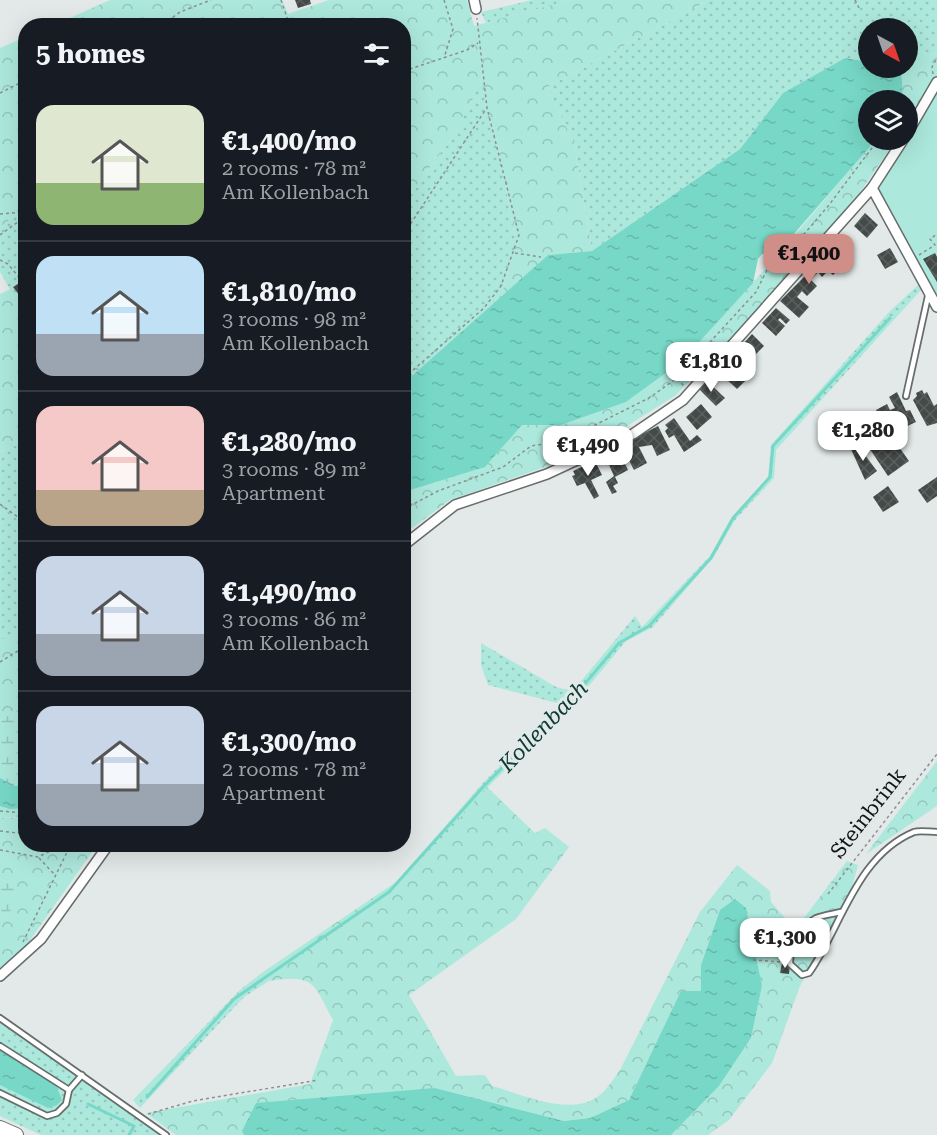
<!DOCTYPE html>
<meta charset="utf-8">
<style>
:root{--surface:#171b24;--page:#20242c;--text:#f1f3f6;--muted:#9ea1a6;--line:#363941;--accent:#cf8e88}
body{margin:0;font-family:"Roboto Serif",serif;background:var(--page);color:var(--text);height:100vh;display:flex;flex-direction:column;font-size:22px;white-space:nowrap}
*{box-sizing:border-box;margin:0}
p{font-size:20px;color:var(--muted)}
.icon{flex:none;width:33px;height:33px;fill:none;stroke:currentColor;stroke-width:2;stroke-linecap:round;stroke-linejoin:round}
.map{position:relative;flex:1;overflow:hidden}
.sheet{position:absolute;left:18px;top:18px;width:393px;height:834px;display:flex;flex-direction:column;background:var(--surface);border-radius:24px;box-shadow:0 6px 24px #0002}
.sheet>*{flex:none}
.needle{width:39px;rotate:140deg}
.fabs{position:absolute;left:858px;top:18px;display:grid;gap:12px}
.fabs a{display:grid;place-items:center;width:60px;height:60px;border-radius:50%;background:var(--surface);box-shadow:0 6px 24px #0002;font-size:30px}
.price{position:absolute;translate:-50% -51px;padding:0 14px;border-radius:12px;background:#fff;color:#222;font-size:20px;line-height:39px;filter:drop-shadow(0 2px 3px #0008)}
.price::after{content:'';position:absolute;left:50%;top:36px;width:18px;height:14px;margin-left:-9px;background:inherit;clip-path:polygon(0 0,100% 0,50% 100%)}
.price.current{background:var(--accent);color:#111}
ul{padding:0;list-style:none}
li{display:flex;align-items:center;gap:18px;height:150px;padding:0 18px}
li+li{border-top:2px solid var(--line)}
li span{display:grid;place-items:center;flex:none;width:168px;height:120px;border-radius:18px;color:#555}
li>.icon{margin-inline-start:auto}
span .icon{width:72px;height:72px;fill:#fffc;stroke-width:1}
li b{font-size:26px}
h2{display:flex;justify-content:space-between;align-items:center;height:72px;padding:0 18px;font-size:26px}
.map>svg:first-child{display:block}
</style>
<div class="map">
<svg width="937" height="1135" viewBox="0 0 937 1135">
<defs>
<pattern id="grass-dots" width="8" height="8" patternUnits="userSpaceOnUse" patternTransform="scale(1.5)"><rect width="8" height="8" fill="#ade8dc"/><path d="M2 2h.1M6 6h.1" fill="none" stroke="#94c6bc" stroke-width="1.8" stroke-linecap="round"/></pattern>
<pattern id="forest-crowns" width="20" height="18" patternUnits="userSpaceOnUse" patternTransform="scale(1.5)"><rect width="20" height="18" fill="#ade8dc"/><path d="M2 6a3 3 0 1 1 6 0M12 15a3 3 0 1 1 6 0" fill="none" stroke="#94c6bc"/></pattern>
<pattern id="wetland-marsh" width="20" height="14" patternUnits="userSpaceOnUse" patternTransform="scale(1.5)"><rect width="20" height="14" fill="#ade8dc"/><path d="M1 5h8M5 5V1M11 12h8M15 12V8" fill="none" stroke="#94c6bc"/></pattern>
<pattern id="water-ripples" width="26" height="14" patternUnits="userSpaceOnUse" patternTransform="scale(1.5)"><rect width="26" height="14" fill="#77d8c7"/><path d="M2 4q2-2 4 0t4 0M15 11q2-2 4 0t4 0" fill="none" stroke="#66b8aa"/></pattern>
<pattern id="building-cross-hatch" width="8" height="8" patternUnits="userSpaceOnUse" patternTransform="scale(1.5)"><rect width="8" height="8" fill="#444a48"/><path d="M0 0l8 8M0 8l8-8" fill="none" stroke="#5b605e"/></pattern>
</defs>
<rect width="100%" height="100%" fill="#e2e9e8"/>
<g fill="url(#grass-dots)">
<polygon points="532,0 570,0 486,23 481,12"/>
<polygon points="709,0 937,0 937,51 934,55 908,51 908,28 868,28 868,62 845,58 783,93 740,149 592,251 574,143 547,87"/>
<polygon points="480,79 498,146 516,243 501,297 404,383 404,202 457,131"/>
<polygon points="25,208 25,315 0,272 0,227"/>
<polygon points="918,285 921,290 776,450 774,478 735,520 713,558 653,627 626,641 583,693 487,788 401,887 396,882 483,783 561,704 488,685 481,665 481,643 556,687 573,691 635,616 642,627 710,556 732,517 768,477 771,445 889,312"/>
<polygon points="25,442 25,640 0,640 0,452"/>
<polygon points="263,972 269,981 244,997 140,1108 133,1100 240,990"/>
<polygon points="0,1023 130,1114 166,1135 41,1135 0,1116"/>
</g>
<g fill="url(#forest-crowns)">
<polygon points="110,0 282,0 288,14 329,0 467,0 474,26 570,0 709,0 547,87 574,143 592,251 548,255 501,297 516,243 498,146 480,80 457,131 404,202 404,26 52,26"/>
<polygon points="25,37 25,208 0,227 0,48"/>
<polygon points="908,51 934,55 937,51 937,75 908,121 908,100 901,100 903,97 901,68 908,68"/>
<polygon points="875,140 896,140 858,195 748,320 676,395 613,435 545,467 450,500 404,534 404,492 485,467 522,425 561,425 626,402 681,362 776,257"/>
<polygon points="11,289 25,315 25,442 0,452 0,294"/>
<polygon points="25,635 25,705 0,721 0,639"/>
<polygon points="937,761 937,806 866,854"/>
<path d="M487 787 535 833 545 828 569 847 516 919 409 995 456 1076 485 1075 492 1086C522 1094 573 1119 601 1094 609 1087 615 1077 621 1068L700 912 737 865 770 891 771 902 794 928 798 926 847 861 858 865 850 894 800 986 772 1063 729 1120 708 1135H671L719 1086 751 1038 762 986 736 899 720 911 701 965V992H681L629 1100 590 1118 564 1121 435 1088 242 1131 244 1135H176L146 1113 310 1084 333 1020C313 982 314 974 269 981L263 972 396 882 401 886Z"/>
<polygon points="25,817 26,844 97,845 21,953 0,968 0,919 8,916 12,884 0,879 0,818"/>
</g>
<g fill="url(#wetland-marsh)">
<polygon points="25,705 25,817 0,818 0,721"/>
<polygon points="0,879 12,884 17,895 8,916 0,919"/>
</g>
<polygon fill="#ade8dc" points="937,93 937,297 873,186 894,164"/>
<g fill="url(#water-ripples)">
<polygon points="845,58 868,62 868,68 901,68 903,97 901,100 868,100 868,140 875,140 874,142 779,251 762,254 758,259 753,283 681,362 626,402 561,425 522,425 485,467 404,492 404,383 548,255 592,251 740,149 783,93"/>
<polygon points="0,778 15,786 25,785 25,808 10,809 0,806"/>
<polygon points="735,899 746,908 762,986 751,1038 719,1086 671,1135 244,1135 242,1131 256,1103 435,1088 564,1121 590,1118 629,1100 681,991 701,991 701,965 720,910"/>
<polygon points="0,1049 56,1085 62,1100 57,1105 48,1108 0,1085"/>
</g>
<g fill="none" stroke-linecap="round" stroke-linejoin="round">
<g stroke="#77d8c7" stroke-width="3">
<polyline points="147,1097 234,999 389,892 484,786 579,691 619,643 649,626 711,558 733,518 770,477 773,446 890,318"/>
<polyline points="88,1104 134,1126 129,1135"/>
</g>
</g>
<g fill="url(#building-cross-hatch)">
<polygon points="295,0 310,0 311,4 298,8"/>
<polygon points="865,213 878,225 867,238 854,226"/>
<polygon points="890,248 898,262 885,269 877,255"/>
<polygon points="935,253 937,257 937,282 923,259"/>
<polygon points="821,254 831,263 835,258 843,265 833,275 828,271 822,277 818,272 811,280 817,286 807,296 802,291 797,297 809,307 799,318 780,301 813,268 811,266"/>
<polygon points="21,282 26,290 26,304 13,287"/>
<polygon points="776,308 790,320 786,324 780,318 778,320 785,326 776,336 762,323"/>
<polygon points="752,334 764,346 755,355 743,344"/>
<polygon points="729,356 740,366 736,370 746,380 737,389 716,370"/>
<polygon points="706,380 725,398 716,406 698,388"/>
<polygon points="922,390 924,394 927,392 934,406 937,404 937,423 927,426 913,400 917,396 916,393"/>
<polygon points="897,392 906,411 910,410 916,422 903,428 900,423 887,430 909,461 888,476 863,439 883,425 876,410 887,404 890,410 895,408 889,397"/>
<polygon points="701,404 712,417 697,430 686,417"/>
<polygon points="674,418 690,441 697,435 702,440 684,452 674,435 669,438 665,431 668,428 665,425"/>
<polygon points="658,426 670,450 657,456 652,445 639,447 647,463 634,470 621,445"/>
<polygon points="856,443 877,471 865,480 850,447"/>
<polygon points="617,448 628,470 615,477 618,483 613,486 617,492 612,494 606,482 614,476 604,454"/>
<polygon points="595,461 602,475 591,480 599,496 594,499 585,483 577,486 572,476 575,475 573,471"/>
<polygon points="937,477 937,496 927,503 918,490"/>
<polygon points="888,486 899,502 883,512 873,497"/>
<polygon points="782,963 790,964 789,974 780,973"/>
</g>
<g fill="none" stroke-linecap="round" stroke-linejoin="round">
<defs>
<g id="service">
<polyline points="906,396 928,296"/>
<path d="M841 912C833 914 824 915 816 918 804 924 789 951 790 964L802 975 809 973C841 928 856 856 914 832 920 830 930 832 937 832"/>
<polyline points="0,1018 166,1135"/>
<polyline points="0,1046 69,1090"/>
<polyline points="0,1093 47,1116 57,1113 66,1104 69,1090 82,1075"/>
</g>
<g id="minor">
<polyline points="474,0 476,9"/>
<polyline points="908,132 937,82"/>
<polyline points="872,188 937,307"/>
<polyline points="404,545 455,505 547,474 633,434 683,400 872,188 903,140"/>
<polyline points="0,976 41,939 109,844"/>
</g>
<polyline id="primary" points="0,1128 16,1135"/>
</defs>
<use href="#service" stroke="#666d6b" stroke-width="8"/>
<use href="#minor" stroke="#666d6b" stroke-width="12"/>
<use href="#primary" stroke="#666d6b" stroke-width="16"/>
<g stroke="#8b9190" stroke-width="1.5" stroke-dasharray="3 3" stroke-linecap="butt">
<polyline points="281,0 290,26"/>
<polyline points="444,0 453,29 444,58"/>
<polyline points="855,0 859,8"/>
<polyline points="123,26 130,21 144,25 164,24 180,12 211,0"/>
<polyline points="404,71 467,50 478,43"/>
<polyline points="933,74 932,67 937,58"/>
<polyline points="0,93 18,84 26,68"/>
<polyline points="0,214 26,212"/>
<polyline points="404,234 486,109"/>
<polyline points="0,235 26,216"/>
<polyline points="515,253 541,257"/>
<polyline points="919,255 935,245 930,239 937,234"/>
<polyline points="0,260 8,264 26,286"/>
<polyline points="404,378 484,308 501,286 519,235 487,108 477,18"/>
<polyline points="677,379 684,386"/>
<polyline points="0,504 26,523"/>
<polyline points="404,509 438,491 503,467 531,446 563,441 649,398 677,378 756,292 767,270 787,254 829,205 878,140"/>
<polyline points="0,662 26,646"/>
<polyline points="0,811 26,813"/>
<polyline points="0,831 26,834"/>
<polyline points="0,850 38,857 65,844"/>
<polyline points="39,858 54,874"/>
<polyline points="828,894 937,754"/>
<polyline points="23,942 71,844"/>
<polyline points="753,960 782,962"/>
<polyline points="148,1114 193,1101 318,1080"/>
</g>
<use href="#service" stroke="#fff" stroke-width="4.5"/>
<use href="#minor" stroke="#fff" stroke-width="9"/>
<use href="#primary" stroke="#fff" stroke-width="14"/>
</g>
<g text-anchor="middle" stroke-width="6" stroke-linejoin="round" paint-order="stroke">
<g font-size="21" fill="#121514" stroke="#e2e9e8">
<text transform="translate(868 813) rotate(-52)" y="7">Steinbrink</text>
</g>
<g font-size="22" font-style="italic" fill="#0c3b34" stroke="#e2e9e8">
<text transform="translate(543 726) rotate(-46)" y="8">Kollenbach</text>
</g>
</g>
</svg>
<div class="fabs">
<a><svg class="needle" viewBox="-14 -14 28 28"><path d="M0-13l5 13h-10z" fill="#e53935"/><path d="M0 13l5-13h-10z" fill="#9ea1a6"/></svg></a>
<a><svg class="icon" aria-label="layers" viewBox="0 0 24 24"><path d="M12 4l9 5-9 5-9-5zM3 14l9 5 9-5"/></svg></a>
</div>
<b class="price current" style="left:809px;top:285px">€1,400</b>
<b class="price" style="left:711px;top:393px">€1,810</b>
<b class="price" style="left:863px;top:462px">€1,280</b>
<b class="price" style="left:588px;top:477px">€1,490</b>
<b class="price" style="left:785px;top:969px">€1,300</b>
<section class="sheet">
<h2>5 homes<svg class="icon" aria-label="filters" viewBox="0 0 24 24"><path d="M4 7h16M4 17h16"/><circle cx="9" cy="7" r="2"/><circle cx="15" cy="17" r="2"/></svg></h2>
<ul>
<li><span style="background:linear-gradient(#dfe7d0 65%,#8fb573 0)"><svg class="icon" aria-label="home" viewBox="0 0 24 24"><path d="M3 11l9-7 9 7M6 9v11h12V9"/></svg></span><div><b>€1,400/mo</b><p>2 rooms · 78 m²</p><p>Am Kollenbach</p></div></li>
<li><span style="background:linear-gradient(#bfe0f5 65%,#9aa5b1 0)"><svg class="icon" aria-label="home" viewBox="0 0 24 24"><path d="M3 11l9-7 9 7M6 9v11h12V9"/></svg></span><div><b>€1,810/mo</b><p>3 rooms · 98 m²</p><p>Am Kollenbach</p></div></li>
<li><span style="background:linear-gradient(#f6c9c9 70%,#b9a48a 0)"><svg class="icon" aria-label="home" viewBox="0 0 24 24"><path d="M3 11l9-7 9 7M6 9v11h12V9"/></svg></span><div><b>€1,280/mo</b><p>3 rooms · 89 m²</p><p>Apartment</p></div></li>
<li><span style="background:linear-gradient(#c9d6e8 65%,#9aa5b1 0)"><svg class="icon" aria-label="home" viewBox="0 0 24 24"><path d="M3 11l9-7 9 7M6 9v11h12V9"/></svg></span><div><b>€1,490/mo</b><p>3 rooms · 86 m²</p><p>Am Kollenbach</p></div></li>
<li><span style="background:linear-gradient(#c9d6e8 65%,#9aa5b1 0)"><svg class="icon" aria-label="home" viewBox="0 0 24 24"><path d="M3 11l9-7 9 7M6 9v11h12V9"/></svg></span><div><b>€1,300/mo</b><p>2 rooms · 78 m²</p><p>Apartment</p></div></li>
</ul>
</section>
</div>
